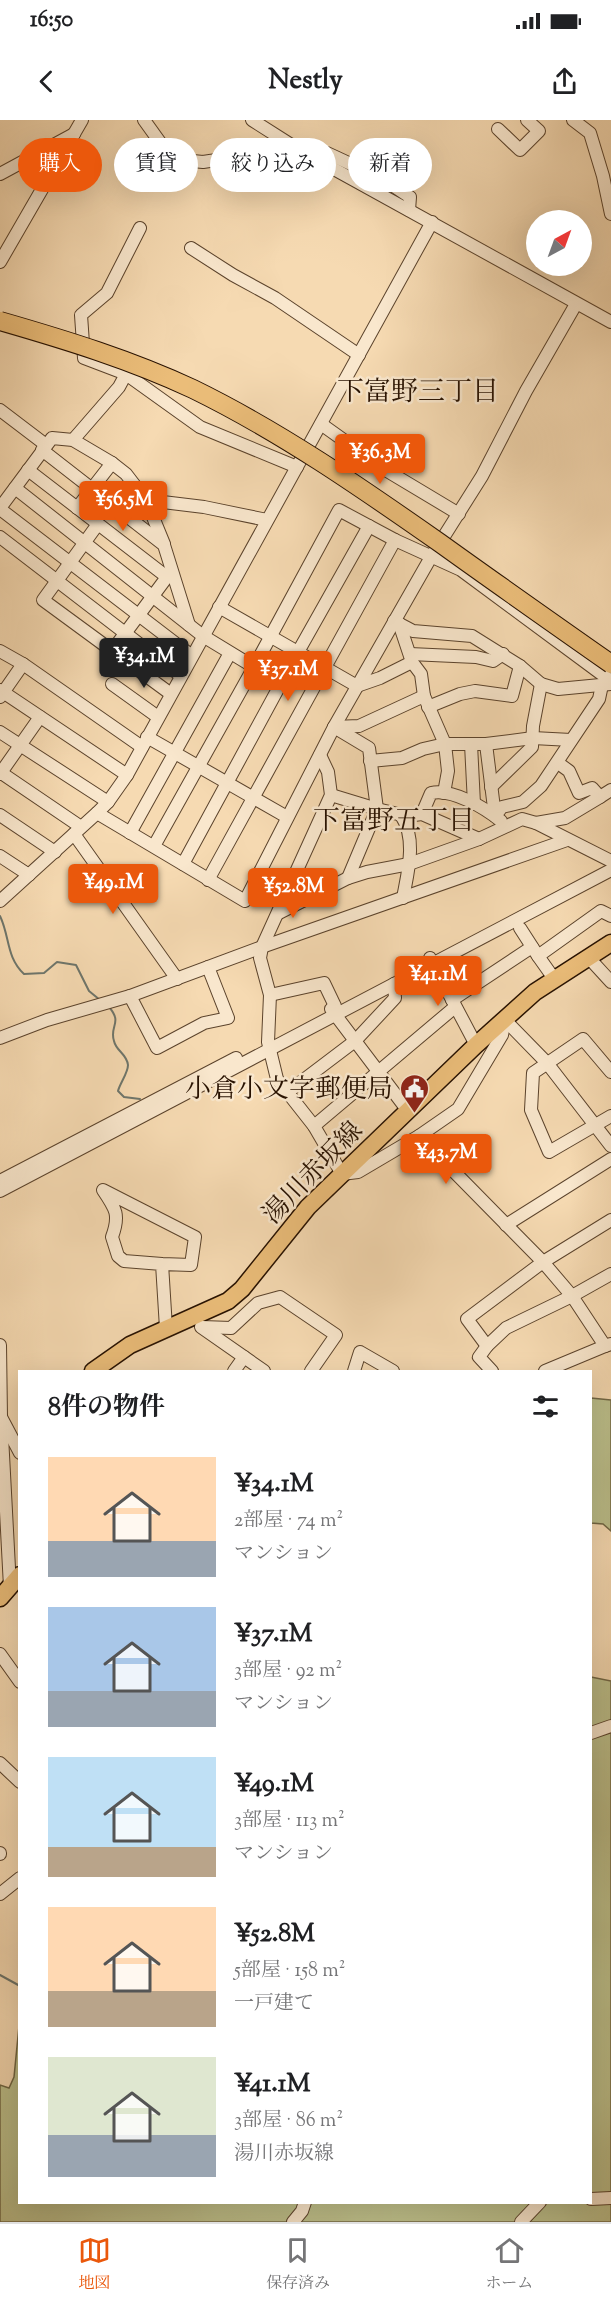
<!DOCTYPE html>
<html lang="ja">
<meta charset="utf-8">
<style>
:root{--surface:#fff;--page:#f2f2f2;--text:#202124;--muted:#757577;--line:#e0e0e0;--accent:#ea580c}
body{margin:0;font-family:"Sorts Mill Goudy","Noto Serif JP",serif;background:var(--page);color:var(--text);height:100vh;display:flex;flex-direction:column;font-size:22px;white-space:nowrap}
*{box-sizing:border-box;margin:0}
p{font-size:20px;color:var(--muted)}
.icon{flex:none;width:33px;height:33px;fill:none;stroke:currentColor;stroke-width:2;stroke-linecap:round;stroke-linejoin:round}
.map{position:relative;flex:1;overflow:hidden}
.details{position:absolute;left:18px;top:1250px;width:574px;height:834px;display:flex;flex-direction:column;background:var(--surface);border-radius:0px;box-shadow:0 6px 24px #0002}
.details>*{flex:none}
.banner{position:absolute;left:18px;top:18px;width:576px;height:54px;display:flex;gap:12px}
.needle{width:39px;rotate:41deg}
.fabs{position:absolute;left:526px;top:90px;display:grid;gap:12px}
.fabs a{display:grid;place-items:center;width:66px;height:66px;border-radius:50%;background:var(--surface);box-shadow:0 6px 24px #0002;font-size:30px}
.price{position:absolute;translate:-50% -51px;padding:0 14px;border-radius:6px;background:var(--accent);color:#fff;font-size:20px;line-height:39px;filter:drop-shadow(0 2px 3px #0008)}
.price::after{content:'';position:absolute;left:50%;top:36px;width:18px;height:14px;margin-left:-9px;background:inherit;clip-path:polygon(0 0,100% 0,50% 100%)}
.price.on{background:#222;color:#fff}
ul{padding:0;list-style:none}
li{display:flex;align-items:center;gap:18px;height:150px;padding:0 30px}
li span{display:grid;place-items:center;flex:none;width:168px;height:120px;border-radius:0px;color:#555}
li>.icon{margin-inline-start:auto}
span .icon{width:72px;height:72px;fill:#fffc;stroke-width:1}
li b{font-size:26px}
h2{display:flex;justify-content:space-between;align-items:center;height:72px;padding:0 30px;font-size:26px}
.chip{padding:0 21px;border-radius:27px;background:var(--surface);box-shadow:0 6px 24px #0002;font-size:21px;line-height:54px}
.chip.on{background:var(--accent);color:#fff}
.status{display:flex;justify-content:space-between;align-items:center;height:42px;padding:0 30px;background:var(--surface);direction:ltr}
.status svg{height:16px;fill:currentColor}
header{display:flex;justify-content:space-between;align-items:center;height:78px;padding:0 30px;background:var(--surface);font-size:27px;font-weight:700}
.tab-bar{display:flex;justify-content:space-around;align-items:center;height:84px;border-top:2px solid var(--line);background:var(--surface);font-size:16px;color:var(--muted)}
.tab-bar a{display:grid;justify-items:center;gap:3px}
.tab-bar .on{color:var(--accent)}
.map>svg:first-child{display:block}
</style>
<div class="status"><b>16:50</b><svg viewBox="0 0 49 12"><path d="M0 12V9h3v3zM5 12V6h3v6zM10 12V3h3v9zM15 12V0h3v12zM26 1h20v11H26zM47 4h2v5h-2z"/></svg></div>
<header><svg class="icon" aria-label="back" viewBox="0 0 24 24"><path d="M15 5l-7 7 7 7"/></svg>Nestly<svg class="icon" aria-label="share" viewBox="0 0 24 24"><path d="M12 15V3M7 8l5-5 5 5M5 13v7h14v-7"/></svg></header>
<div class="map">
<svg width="611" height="2102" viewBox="0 0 611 2102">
<rect width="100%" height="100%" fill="#f6dab2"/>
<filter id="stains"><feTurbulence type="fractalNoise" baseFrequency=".00333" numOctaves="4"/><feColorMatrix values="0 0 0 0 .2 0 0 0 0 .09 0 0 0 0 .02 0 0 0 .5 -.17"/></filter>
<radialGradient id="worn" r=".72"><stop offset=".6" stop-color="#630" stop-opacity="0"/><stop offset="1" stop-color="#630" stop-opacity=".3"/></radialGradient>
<g fill="#bcc08c" stroke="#726846" stroke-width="1.5">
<polygon points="591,1278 611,1280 611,1411 603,1404 591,1403"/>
<polygon points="591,1557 611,1561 611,2102 0,2102 0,1965 9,1968 14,1957 19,1906 20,2082 591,2082"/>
</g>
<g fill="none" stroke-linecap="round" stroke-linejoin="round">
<g stroke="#6e766c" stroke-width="2">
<path d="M0 796C10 817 6 837 24 854L44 853 57 842 76 845 89 871 100 880"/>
<path d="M109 887C123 903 109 906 114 921 116 931 127 934 128 945 128 953 120 963 118 971L124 977 140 979"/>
<polyline points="0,1855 20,1866"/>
</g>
<defs>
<g id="minor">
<polyline points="144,0 172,39 203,42 296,28"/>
<polyline points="252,0 296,28 611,202"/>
<polyline points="573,0 590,13 603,56 611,94"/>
<polyline points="498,9 520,30 539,11 527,0"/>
<polyline points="314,38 327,33 383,59 410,77 409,90"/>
<polyline points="0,54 74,14"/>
<polyline points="140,108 107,173 81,195 84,238 126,254 200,307 297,347"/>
<polyline points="191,128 233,155 275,178 359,235"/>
<polyline points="0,142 82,0"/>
<polyline points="0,290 46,325"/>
<polyline points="321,304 384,349 459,394"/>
<polyline points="73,320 119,267 126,254"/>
<polyline points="42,330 164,425 189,505"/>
<polyline points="28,350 167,457 112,531"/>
<polyline points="15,368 203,516 254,547 339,390 395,420 461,450 611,561"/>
<polyline points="146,380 164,424"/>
<polyline points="0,388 52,318 73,320 112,343 126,354 146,380 204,387 267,400"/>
<polyline points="77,388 112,343"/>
<polyline points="0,389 192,536"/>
<polyline points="98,404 43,480 171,574"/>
<polyline points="0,417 181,556"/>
<polyline points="219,487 357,566 380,558 412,542"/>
<polyline points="394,501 413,511 472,516 520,546 541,564 558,569 611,564"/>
<polyline points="399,503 412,542 421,554 424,576 445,624 448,651 444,673"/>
<polyline points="0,531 23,544 142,627"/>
<polyline points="410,534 476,537 493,541 503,534"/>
<polyline points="112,564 158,597"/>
<polyline points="0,570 127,655"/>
<polyline points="0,577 23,544"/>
<polyline points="428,587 460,574 475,571 512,576 520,546"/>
<polyline points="334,607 369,628 377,689 348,758"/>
<polyline points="334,607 359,606 424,576"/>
<polyline points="0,612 108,682"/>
<polyline points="147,617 287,697"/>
<polyline points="471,624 474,684"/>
<polyline points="486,624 495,696"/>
<polyline points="320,635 328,652 331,675 262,827 260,838 270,875 268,922 277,959 314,1006 342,1054 358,1052 419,1016 543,1142 572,1176 605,1226 611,1224"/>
<polyline points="370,641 402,638 423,629 445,624 486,624 533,618 571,620"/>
<polyline points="558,643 569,651 579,673 592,668 600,677 611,670"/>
<polyline points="0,652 81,707"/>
<polyline points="0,654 40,597"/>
<polyline points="491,667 532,627 533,606 541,564"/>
<polyline points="331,675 377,689 406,696 422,694 479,719"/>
<polyline points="97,693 245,781 334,607 431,437 482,356 526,271 576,184"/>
<path d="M422 694 431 673C452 668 485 688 501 701"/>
<polyline points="0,695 55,732"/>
<path d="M401 695C417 719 408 751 403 778"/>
<polyline points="495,696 502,687 523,682 541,666 599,579 602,565"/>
<polyline points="536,703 565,698 600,677"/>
<polyline points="130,713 230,533"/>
<polyline points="74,714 177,859"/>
<polyline points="154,726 254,547"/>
<polyline points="0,736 29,755"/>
<polyline points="183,744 298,532 369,406"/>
<polyline points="208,760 395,420"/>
<polyline points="0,781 97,693 108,682 127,655 432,102"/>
<polyline points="279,793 348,758 367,752 409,744 479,719 522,699 536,703 611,741"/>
<polyline points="520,808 538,836 601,791 611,796"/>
<polyline points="538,836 555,860"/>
<polyline points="430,838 476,925"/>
<polyline points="589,838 611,862"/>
<polyline points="270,875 324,863 335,886"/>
<polyline points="130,876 157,928 204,903 228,898 208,847"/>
<polyline points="452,880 532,827"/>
<polyline points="331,889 408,991"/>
<polyline points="505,900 547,943 611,1026"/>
<polyline points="0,918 47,900 130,876 262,827 567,720"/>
<polyline points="611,952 583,919 533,953 531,990 549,1032 611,996"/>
<polyline points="289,971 355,921 395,878 394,864"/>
<polyline points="314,1006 455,887"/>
<polyline points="419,1016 458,989 502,915 505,900"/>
<polyline points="0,1061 236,938"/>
<polyline points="0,1071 611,750"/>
<polyline points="611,1100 543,1142 467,1199 487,1226 506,1208 572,1176 611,1154"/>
<polyline points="506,1105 611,1039"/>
<path d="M162 1144 124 1141 118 1136 112 1117C120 1095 116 1089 103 1070L195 1117 191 1145 162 1144 166 1208"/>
<polyline points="201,1207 264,1251"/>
<polyline points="202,1207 231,1208 258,1183 280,1177 336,1215 311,1251"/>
<polyline points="0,1225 1,1297 20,1333"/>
<polyline points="487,1226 479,1237 492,1251"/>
<polyline points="234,1251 244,1237"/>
<polyline points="354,1251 360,1232 393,1251"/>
<polyline points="545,1251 605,1226"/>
<polyline points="1,1297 10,1467"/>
<polyline points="0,1534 20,1562"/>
<polyline points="591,1613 611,1606"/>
<polyline points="0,1643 20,1662"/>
<polyline points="0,1733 0,1734"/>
<polyline points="0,1774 20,1758"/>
<polyline points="591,2079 611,2078"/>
<polyline points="293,2102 302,2091 305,2082"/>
<polyline points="521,2102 540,2082"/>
</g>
<g id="major">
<polyline points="93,1251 130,1225 228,1181 242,1169 308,1087 476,925 535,872 611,823"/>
<polyline points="0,1478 20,1455"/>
</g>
</defs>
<use href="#minor" stroke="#5b432c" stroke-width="14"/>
<use href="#major" stroke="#271100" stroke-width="19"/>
<use href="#minor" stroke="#f9e7cd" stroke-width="12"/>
<use href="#major" stroke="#ebbd79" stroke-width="16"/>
<defs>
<path id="highway-bridge" d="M0 201C66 220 131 240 193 269 281 312 360 367 440 423 497 464 554 504 611 544"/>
</defs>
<use href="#highway-bridge" stroke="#271100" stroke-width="20" stroke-linecap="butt"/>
<use href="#highway-bridge" stroke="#ebbd79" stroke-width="18"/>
</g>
<defs>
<symbol id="civic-pin" viewBox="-11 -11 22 30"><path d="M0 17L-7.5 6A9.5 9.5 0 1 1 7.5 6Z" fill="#8f2418" stroke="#f9e7cd"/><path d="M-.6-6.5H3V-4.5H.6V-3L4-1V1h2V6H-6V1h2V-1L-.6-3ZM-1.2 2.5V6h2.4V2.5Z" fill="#fff"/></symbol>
</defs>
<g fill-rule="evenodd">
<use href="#civic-pin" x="398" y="952" width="33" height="45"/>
</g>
<g text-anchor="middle" stroke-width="5" stroke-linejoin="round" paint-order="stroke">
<g font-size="26" fill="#271100" stroke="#f9e7cd" text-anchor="end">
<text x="393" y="977">小倉小文字郵便局</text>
</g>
<g font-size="26" fill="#271100" stroke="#f9e7cd">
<text transform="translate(312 1052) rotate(-46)" y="9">湯川赤坂線</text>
</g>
<g font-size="27" fill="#271100" stroke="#f9e7cd">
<text x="418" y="280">下富野三丁目</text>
<text x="394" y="709">下富野五丁目</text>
</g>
</g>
<rect width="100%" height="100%" filter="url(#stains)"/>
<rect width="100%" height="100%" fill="url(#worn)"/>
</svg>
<div class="fabs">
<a><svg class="needle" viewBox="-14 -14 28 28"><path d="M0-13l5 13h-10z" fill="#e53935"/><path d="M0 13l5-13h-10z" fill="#757577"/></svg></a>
</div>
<b class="price" style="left:380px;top:365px">¥36.3M</b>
<b class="price" style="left:123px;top:412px">¥56.5M</b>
<b class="price on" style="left:144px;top:569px">¥34.1M</b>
<b class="price" style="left:288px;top:582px">¥37.1M</b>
<b class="price" style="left:113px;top:795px">¥49.1M</b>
<b class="price" style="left:293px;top:799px">¥52.8M</b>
<b class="price" style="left:438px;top:887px">¥41.1M</b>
<b class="price" style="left:446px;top:1065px">¥43.7M</b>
<div class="banner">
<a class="chip on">購入</a>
<a class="chip">賃貸</a>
<a class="chip">絞り込み</a>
<a class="chip">新着</a>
</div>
<section class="details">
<h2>8件の物件<svg class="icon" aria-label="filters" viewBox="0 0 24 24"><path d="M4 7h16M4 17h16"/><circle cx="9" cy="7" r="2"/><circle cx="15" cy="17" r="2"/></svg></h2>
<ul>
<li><span style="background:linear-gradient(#ffd9b3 70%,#9aa5b1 0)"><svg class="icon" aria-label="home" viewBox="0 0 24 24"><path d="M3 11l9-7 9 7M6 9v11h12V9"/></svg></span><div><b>¥34.1M</b><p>2部屋 · 74 m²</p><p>マンション</p></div></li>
<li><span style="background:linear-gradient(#a9c7e8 70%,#9aa5b1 0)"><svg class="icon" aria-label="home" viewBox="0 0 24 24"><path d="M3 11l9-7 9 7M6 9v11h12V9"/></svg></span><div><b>¥37.1M</b><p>3部屋 · 92 m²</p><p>マンション</p></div></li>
<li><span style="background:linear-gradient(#bfe0f5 75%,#b9a48a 0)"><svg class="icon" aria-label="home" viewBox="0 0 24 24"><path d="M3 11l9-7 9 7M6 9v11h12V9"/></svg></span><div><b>¥49.1M</b><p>3部屋 · 113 m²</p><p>マンション</p></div></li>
<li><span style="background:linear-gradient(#ffd9b3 70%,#b9a48a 0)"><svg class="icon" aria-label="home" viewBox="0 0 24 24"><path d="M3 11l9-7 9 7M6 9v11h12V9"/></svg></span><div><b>¥52.8M</b><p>5部屋 · 158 m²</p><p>一戸建て</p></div></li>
<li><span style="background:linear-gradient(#dfe7d0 65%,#9aa5b1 0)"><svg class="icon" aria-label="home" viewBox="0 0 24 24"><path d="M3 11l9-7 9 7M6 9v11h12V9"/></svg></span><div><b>¥41.1M</b><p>3部屋 · 86 m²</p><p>湯川赤坂線</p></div></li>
</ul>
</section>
</div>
<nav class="tab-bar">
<a class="on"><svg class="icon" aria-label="map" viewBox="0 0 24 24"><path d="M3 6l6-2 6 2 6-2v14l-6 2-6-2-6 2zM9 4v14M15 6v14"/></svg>地図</a>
<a><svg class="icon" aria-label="saved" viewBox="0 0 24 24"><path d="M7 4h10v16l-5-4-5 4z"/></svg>保存済み</a>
<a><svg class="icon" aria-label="home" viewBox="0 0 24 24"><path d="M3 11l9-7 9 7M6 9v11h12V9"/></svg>ホーム</a>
</nav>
